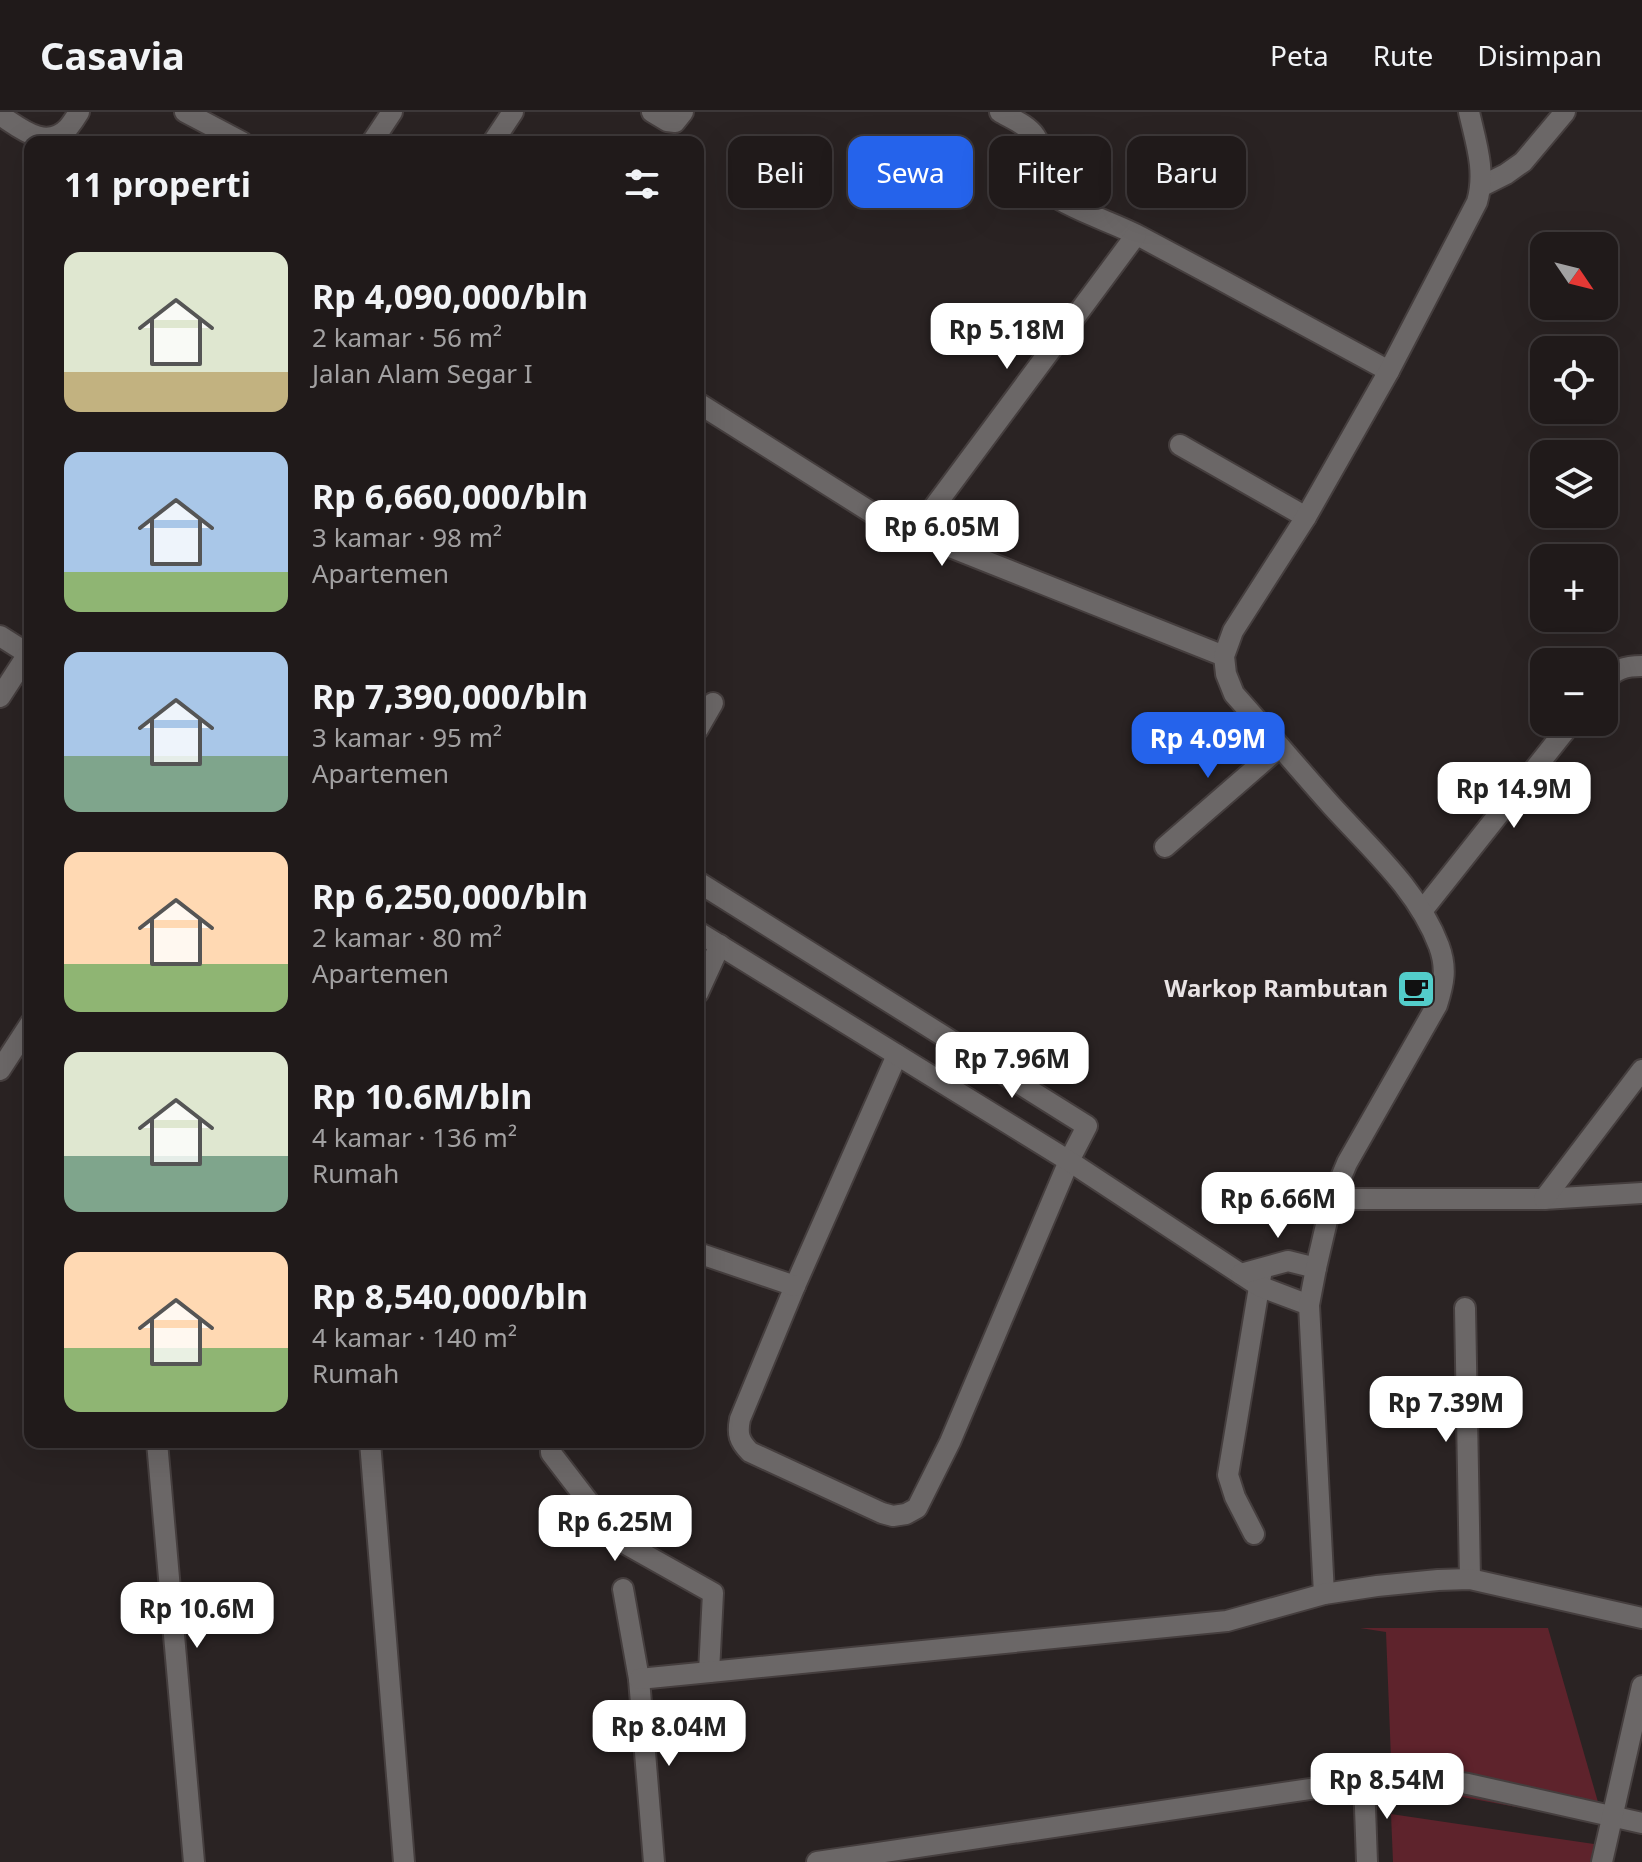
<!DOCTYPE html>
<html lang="id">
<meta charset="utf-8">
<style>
:root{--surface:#201a1a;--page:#282323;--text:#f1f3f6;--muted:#a2a1a2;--line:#3d3839;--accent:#2563eb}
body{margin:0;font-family:"Noto Sans",sans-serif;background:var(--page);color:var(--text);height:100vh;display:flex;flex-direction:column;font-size:30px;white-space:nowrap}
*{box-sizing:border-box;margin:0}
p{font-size:26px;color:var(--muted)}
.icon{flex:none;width:44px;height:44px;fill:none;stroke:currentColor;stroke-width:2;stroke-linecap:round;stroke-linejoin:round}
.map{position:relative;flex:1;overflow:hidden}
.sheet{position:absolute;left:24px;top:24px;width:680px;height:1312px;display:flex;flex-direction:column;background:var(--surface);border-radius:16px;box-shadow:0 8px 32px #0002,0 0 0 2px var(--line)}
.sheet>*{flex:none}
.top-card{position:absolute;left:728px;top:24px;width:760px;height:72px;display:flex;gap:16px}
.needle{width:52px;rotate:125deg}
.buttons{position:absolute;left:1530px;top:120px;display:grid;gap:16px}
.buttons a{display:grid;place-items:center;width:88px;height:88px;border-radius:16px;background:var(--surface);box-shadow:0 8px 32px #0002,0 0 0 2px var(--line);font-size:40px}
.price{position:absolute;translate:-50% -68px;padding:0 18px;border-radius:16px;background:#fff;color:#222;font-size:26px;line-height:52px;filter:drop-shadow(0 2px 4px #0008)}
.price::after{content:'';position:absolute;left:50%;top:48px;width:24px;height:18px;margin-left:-12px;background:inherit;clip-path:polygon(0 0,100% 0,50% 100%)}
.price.active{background:var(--accent);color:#fff}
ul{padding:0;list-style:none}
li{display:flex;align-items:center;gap:24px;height:200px;padding:0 40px}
li span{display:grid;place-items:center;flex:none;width:224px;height:160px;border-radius:16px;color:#555}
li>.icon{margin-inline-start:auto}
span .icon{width:96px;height:96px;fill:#fffc;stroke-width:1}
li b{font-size:34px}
h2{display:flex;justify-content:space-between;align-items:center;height:96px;padding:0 40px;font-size:34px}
.chip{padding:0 28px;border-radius:16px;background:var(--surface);box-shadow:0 8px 32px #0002,0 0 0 2px var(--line);font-size:28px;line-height:72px}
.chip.active{background:var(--accent);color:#fff}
header{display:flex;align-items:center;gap:48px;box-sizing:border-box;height:112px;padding:0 40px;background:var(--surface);border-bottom:2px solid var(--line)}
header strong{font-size:38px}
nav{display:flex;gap:44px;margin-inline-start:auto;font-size:28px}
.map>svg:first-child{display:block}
</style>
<header>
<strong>Casavia</strong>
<nav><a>Peta</a><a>Rute</a><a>Disimpan</a></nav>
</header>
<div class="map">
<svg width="1642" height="1750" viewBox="0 0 1642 1750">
<rect width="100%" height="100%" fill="#2a2323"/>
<g fill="#5e232c">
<polygon points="1360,1516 1548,1516 1604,1711 1392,1672 1386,1520"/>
<polygon points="1391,1702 1594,1732 1592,1750 1393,1750"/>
</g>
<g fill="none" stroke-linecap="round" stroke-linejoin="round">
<defs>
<g id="service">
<polyline points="1180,333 1306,405"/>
<polyline points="1254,1422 1235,1385 1228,1363 1262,1157"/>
</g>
<g id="minor">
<polyline points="185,0 242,30"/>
<polyline points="652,0 667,9 675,10 683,0"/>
<path d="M1000 0C1010 6 1028 13 1035 24 1048 43 1024 61 1047 79 1075 100 1111 109 1141 125 1224 169 1306 214 1389 259"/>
<path d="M0 3C20 16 46 39 68 16 72 11 76 5 79 0"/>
<polyline points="372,30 392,0"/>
<polyline points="493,30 513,0"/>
<polyline points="1482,74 1506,62 1523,50 1565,0"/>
<polyline points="698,291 885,409 1224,544"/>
<polyline points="914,422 1136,123"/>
<polyline points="0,524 30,543"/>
<path d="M1604 570C1615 557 1625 554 1642 554"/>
<polyline points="0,585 28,542"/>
<polyline points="698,617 713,591"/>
<polyline points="1165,735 1280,635"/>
<path d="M698 770 1087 1014 1069 1049 950 1330 917 1396 906 1402 893 1404 882 1401 750 1340C739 1329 737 1322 740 1307L795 1174 897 943"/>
<polyline points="1422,799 1572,610"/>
<polyline points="698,820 1069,1049 1259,1174 1309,1193"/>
<polyline points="698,881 720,833"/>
<polyline points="0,958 30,912"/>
<polyline points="1332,1087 1544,1087 1642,1081"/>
<polyline points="1544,1087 1642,958"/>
<polyline points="698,1141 795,1174"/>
<polyline points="1241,1162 1288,1149 1316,1156"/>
<polyline points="1465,1196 1470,1467"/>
<polyline points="157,1330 194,1750"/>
<polyline points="370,1330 404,1750"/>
<polyline points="551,1330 551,1341 617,1427 713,1481 709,1560"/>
<polyline points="623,1477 639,1567 654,1750"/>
<path d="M1324 1482 1309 1193 1316 1156 1332 1087 1347 1051 1437 893C1444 871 1447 856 1439 834 1418 778 1370 736 1331 693 1299 657 1267 619 1234 582L1226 562 1224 544 1233 519 1306 405 1389 259 1477 90C1486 59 1476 31 1469 0"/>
<polyline points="639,1567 1227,1509 1324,1482 1377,1474 1438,1468 1470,1467 1642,1506"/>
<polyline points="1364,1669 1367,1750"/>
<polyline points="817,1750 1364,1669 1432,1667 1468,1672 1642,1711"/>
<polyline points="1602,1750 1642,1574"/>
</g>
</defs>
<use href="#service" stroke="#453e3e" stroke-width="24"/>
<use href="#minor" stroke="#453e3e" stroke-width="24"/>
<use href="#service" stroke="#6b6767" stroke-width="20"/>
<use href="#minor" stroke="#6b6767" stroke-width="20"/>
</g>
<defs>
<symbol id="cafe-square" viewBox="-11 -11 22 22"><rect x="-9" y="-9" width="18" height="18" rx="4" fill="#53cdca" stroke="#2a2323"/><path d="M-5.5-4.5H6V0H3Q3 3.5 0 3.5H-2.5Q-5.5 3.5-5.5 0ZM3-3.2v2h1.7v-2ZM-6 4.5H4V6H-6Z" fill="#111"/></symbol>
</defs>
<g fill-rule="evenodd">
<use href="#cafe-square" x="1394" y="855" width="44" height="44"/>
</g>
<g text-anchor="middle" stroke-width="6" stroke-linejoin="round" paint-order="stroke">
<g font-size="24" font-weight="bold" fill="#e9e4e5" stroke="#2a2323" text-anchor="end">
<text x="1388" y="885">Warkop Rambutan</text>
</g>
</g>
</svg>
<div class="buttons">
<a><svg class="needle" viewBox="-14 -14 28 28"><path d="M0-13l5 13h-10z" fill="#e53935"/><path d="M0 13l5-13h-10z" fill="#a2a1a2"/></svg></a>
<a><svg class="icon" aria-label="locate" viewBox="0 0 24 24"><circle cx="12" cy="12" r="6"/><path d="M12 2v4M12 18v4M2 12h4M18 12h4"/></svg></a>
<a><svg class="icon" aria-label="layers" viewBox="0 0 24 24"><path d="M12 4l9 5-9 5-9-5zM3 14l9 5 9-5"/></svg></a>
<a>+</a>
<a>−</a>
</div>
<b class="price" style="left:1007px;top:259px">Rp 5.18M</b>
<b class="price" style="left:942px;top:456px">Rp 6.05M</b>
<b class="price active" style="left:1208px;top:668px">Rp 4.09M</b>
<b class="price" style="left:1514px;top:718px">Rp 14.9M</b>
<b class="price" style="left:1012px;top:988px">Rp 7.96M</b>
<b class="price" style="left:1278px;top:1128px">Rp 6.66M</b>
<b class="price" style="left:1446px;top:1332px">Rp 7.39M</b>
<b class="price" style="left:615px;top:1451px">Rp 6.25M</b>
<b class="price" style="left:197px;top:1538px">Rp 10.6M</b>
<b class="price" style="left:669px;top:1656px">Rp 8.04M</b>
<b class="price" style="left:1387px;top:1709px">Rp 8.54M</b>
<div class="top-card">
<a class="chip">Beli</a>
<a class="chip active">Sewa</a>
<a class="chip">Filter</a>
<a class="chip">Baru</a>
</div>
<section class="sheet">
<h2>11 properti<svg class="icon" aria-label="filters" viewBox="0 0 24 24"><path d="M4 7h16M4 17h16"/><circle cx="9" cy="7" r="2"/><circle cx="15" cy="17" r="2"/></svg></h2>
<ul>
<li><span style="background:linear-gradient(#dfe7d0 75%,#c2b280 0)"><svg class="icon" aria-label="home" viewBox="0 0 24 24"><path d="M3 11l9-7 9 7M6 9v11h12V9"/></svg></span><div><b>Rp 4,090,000/bln</b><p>2 kamar · 56 m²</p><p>Jalan Alam Segar I</p></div></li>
<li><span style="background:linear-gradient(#a9c7e8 75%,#8fb573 0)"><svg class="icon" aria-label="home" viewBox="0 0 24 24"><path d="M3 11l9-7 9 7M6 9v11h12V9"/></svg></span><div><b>Rp 6,660,000/bln</b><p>3 kamar · 98 m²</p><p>Apartemen</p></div></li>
<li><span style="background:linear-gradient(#a9c7e8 65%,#7fa58c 0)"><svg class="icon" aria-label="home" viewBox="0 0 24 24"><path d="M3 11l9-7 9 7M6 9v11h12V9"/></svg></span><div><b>Rp 7,390,000/bln</b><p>3 kamar · 95 m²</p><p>Apartemen</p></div></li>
<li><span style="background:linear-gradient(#ffd9b3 70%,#8fb573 0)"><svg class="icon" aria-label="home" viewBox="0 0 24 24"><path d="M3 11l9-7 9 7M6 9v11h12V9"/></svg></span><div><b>Rp 6,250,000/bln</b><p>2 kamar · 80 m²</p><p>Apartemen</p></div></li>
<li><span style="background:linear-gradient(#dfe7d0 65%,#7fa58c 0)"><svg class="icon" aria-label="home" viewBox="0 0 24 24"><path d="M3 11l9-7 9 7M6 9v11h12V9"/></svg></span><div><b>Rp 10.6M/bln</b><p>4 kamar · 136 m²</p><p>Rumah</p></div></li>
<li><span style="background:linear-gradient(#ffd9b3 60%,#8fb573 0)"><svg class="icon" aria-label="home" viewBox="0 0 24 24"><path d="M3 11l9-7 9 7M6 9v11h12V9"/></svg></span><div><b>Rp 8,540,000/bln</b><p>4 kamar · 140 m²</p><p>Rumah</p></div></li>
</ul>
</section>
</div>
